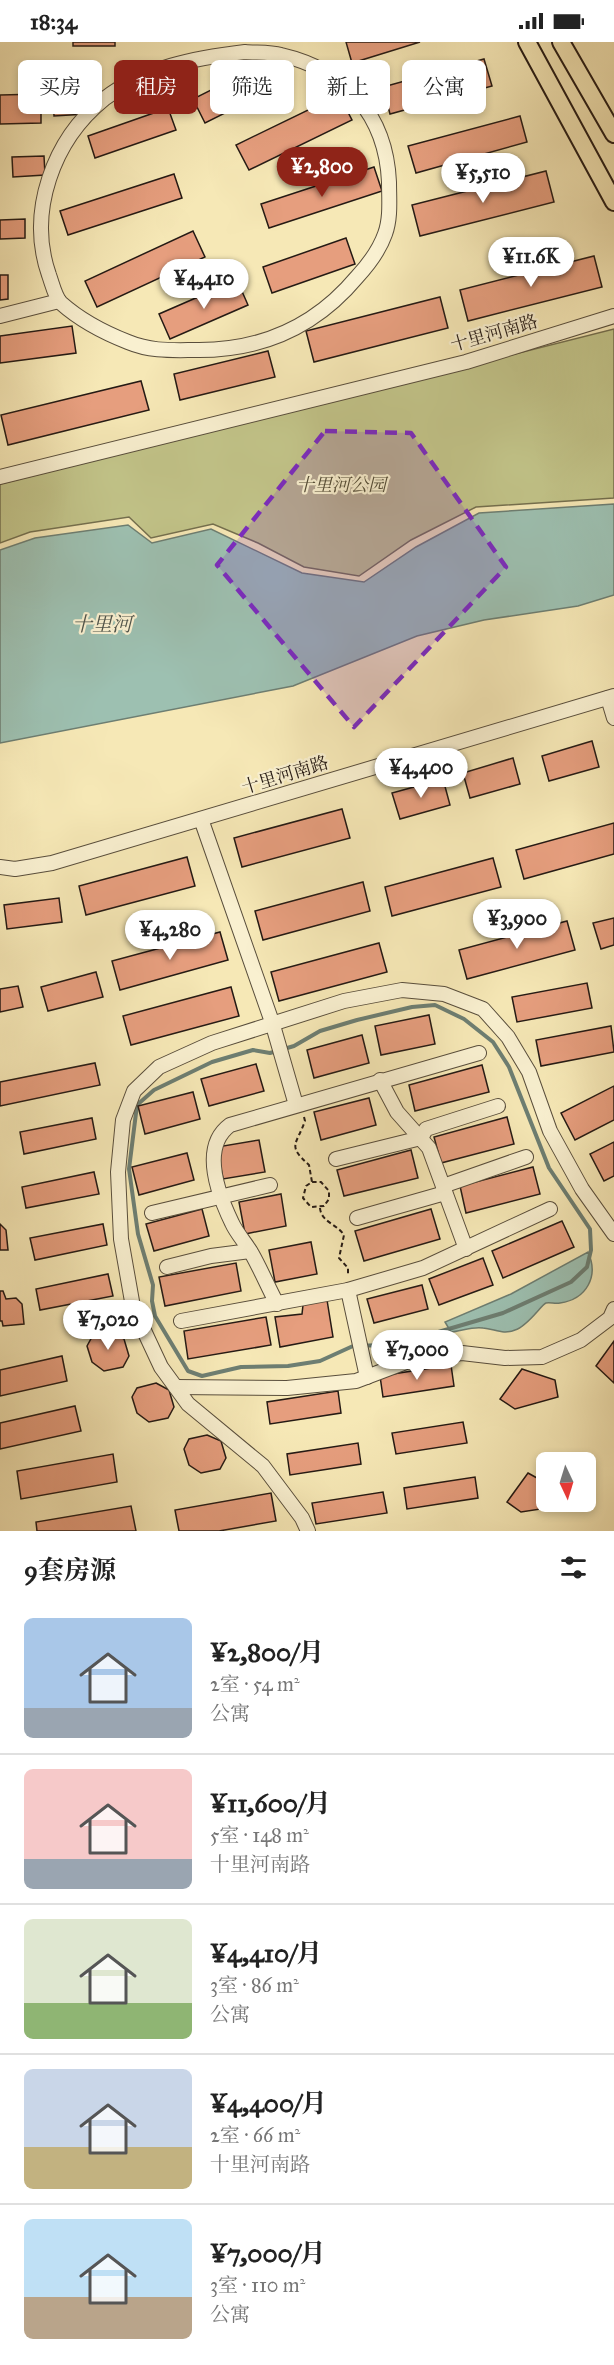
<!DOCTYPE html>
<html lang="zh">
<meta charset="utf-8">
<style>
:root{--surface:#fff;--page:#f6f6f6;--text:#222;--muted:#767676;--line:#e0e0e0;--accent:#8f2418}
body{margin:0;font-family:"IM FELL Great Primer","Noto Serif SC",serif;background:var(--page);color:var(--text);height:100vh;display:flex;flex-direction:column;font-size:22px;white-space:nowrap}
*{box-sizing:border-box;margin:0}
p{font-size:20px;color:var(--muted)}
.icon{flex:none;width:33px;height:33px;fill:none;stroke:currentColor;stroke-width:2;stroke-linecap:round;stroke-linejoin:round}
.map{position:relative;height:1489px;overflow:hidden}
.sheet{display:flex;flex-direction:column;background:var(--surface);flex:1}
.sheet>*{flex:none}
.banner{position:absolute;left:18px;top:18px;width:579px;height:54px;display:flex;gap:12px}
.needle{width:39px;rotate:176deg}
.controls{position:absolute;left:536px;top:1410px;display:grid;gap:12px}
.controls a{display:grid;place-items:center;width:60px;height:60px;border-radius:9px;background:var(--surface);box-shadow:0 3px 9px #0003;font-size:30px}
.price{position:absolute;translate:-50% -51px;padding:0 14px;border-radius:21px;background:#fff;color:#222;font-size:20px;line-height:39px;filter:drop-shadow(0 2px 3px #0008)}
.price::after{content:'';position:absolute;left:50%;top:36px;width:18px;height:14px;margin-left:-9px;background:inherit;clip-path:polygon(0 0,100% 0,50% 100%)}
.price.current{background:var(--accent);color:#fff}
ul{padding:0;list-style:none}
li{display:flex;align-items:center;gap:18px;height:150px;padding:0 24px}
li+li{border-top:2px solid var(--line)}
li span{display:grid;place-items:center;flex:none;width:168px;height:120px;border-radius:9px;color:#555}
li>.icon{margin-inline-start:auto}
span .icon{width:72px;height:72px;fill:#fffc;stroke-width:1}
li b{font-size:26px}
h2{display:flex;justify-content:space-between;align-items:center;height:72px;padding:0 24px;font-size:26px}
.chip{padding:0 21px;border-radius:9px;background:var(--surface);box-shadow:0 3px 9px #0003;font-size:21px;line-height:54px}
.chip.current{background:var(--accent);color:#fff}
.status{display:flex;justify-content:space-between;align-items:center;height:42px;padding:0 30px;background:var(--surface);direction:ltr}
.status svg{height:16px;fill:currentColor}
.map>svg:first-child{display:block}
</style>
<div class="status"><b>18:34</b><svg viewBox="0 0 49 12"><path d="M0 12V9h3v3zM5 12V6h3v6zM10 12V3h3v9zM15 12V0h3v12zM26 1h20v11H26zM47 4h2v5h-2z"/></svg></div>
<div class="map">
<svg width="614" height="1489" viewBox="0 0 614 1489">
<rect width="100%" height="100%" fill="#f6e8b6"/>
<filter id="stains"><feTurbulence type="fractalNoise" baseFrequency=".00333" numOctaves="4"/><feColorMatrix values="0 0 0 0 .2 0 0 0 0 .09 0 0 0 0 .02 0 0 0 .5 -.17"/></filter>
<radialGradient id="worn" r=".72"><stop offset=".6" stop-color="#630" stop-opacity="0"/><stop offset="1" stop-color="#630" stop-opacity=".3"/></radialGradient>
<polygon fill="#c2c489" stroke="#746f4e" stroke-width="1.5" points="614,287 614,456 476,465 411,498 359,534 304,525 258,501 213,482 151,496 129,475 30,490 0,501 0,442"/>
<g fill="#9dc0b1" stroke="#6d7e72" stroke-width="1.5">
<polygon points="614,462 614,553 578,564 484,578 417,594 293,644 0,701 0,508 35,496 128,483 152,501 211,487 302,531 364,540 416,505 479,471"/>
<path d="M588 1210C599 1234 587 1257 560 1261 555 1262 550 1260 546 1261 541 1263 528 1284 515 1288 503 1293 495 1287 483 1286 474 1284 461 1289 451 1290L445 1280 511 1252Z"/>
</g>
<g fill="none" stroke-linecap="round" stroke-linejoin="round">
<polygon stroke="#6d7e72" stroke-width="4" points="435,963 464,977 493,1000 509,1025 549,1126 590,1187 591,1208 587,1225 571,1240 503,1271 418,1296 385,1303 353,1304 320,1319 288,1324 241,1325 202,1334 188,1329 155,1274 152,1259 153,1243 138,1192 129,1127 137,1063 154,1048 212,1020 253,1008 270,1011 294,1004 320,989 357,978 412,965"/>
</g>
<g fill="#e69e7e" stroke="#251a14" stroke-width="1.5">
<rect x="73" y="0" width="42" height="4"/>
<polygon points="346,0 420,0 352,21"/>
<polygon points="484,17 492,44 390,72 383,45"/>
<polygon points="265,21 277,45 205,81 193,57"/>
<polygon points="41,52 41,81 0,82 0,53"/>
<polygon points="85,53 86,72 54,74 53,55"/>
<polygon points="339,53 352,78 249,128 236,103"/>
<polygon points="168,66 176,88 95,116 88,94"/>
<polygon points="520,74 527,100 416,131 408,104"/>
<polygon points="44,114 45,133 13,135 12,115"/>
<polygon points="374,125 382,149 269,186 261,162"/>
<polygon points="546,129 554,160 420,194 412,163"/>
<polygon points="174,132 182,156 68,193 60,169"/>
<polygon points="25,177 25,196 0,197 0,178"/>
<polygon points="193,189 205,215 97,265 85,239"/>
<polygon points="346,196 355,222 272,251 263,225"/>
<polygon points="594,214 602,245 468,279 460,248"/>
<polygon points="0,233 8,233 8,257 0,258"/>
<polygon points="237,238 248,263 170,297 159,272"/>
<polygon points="440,255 448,286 314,320 306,289"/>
<polygon points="72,284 76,311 0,321 0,294"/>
<polygon points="268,309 275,335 180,358 174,332"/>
<polygon points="141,339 149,368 8,403 1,373"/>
<polygon points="592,699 599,725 549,739 542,714"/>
<polygon points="513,716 520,742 470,756 463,731"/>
<polygon points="443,737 450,763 400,777 392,751"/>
<polygon points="342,767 350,796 242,825 234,796"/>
<polygon points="614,781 614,812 524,837 516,808"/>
<polygon points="187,815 195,844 86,873 79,844"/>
<polygon points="493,816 501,845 392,874 385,845"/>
<polygon points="363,840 370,869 263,898 255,869"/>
<polygon points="59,856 62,880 7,887 4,863"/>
<polygon points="614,876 614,903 601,907 593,881"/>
<polygon points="567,879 575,908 467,937 459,908"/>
<polygon points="220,890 228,918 120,948 112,919"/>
<polygon points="379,901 387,930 279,959 271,930"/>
<polygon points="96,930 103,955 48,969 41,945"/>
<polygon points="587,941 592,966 517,980 512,955"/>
<polygon points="18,944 23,965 0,970 0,947"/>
<polygon points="231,945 239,974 131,1003 123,974"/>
<polygon points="429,973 435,1002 381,1013 375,984"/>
<polygon points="611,984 614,1010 541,1024 536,998"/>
<polygon points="362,993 369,1021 314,1036 307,1008"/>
<polygon points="95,1021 100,1043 0,1064 0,1040"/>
<polygon points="256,1022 264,1049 209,1064 201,1037"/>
<polygon points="482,1023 489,1050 415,1069 409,1043"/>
<polygon points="614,1044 614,1078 575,1098 561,1071"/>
<polygon points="193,1050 200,1077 145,1092 138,1064"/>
<polygon points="369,1056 376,1083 321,1098 314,1070"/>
<polygon points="507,1075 514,1102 441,1121 434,1095"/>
<polygon points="92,1076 96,1097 24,1112 20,1090"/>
<polygon points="259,1098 265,1130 223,1137 217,1105"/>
<polygon points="614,1100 614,1134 604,1139 590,1112"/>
<polygon points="411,1108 418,1136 344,1154 337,1128"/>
<polygon points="187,1111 194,1138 139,1153 132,1125"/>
<polygon points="533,1125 540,1152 466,1171 460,1144"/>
<polygon points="94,1130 99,1152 26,1166 22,1145"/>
<polygon points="281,1152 286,1184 245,1192 239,1160"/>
<polygon points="202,1167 209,1194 154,1209 146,1182"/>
<polygon points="431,1167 440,1197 364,1219 355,1189"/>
<polygon points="562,1179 574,1205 503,1236 492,1209"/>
<polygon points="0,1182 6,1188 8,1208 0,1208"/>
<polygon points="103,1182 107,1203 35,1218 30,1196"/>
<polygon points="311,1200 317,1232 275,1240 269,1208"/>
<polygon points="483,1216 493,1243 439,1263 429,1237"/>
<polygon points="236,1221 241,1249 165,1264 159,1235"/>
<polygon points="108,1232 113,1254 40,1268 36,1247"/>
<polygon points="422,1243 428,1267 374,1281 367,1257"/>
<polygon points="0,1249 3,1249 6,1257 16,1256 22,1262 24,1282 3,1284 2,1279 0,1279"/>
<polygon points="327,1258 333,1295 280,1305 275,1275 302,1272 303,1263"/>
<polygon points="266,1275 271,1303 188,1317 184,1289"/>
<polygon points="110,1290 124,1297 129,1314 123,1325 104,1329 92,1320 87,1304 92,1295"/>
<polygon points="614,1299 614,1341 596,1324"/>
<polygon points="62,1314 67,1339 0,1354 0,1328"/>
<polygon points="451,1323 454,1344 383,1355 380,1334"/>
<polygon points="522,1327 555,1338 558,1355 515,1367 500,1357"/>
<polygon points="156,1341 169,1348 174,1365 168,1376 149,1380 137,1371 132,1355 137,1346"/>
<polygon points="338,1349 341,1371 270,1382 267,1360"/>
<polygon points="75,1364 81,1389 0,1407 0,1381"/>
<polygon points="463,1380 467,1401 396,1412 392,1391"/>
<polygon points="207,1393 221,1399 226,1416 220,1427 201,1431 189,1423 184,1407 189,1397"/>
<polygon points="358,1401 361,1422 290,1433 287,1412"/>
<polygon points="113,1412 117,1440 21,1457 17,1429"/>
<polygon points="528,1431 546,1441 546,1460 566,1460 567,1463 521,1470 507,1460"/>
<polygon points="475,1435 478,1456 407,1467 404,1446"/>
<polygon points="383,1450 387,1471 316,1482 312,1461"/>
<polygon points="271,1451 276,1479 219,1489 179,1489 175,1468"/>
<polygon points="131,1464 136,1489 37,1489 36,1480"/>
</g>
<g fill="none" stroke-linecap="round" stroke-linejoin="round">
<defs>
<g id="minor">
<path d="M245 10C256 11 270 10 281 13 346 28 386 73 389 140 389 157 391 176 385 192 379 209 369 222 357 235 316 284 263 308 199 308 173 308 152 310 128 300 105 291 80 278 61 261 55 255 52 241 49 233 27 170 53 98 104 57 146 25 194 16 245 10Z"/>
<polyline points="0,274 59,259"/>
<polyline points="0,435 466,320 614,274"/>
<polyline points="608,656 614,676"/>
<polyline points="201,777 272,980 296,1063"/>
<polyline points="0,825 15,827 52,821 614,654"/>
<polyline points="380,1038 397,1070 429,1106 466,1207"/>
<polyline points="336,1117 421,1096 426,1087 498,1064"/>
<polyline points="443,1144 526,1115"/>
<polyline points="152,1171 270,1143"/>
<polyline points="357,1176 445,1151"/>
<polyline points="167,1225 211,1214 250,1209"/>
<polyline points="348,1248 367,1335"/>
<path d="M277 1262C268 1245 261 1228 252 1212 246 1201 237 1192 232 1181 218 1152 200 1105 230 1083L479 1011"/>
<polyline points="181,1279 348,1248 423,1226 550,1167"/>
<polyline points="176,1345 287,1346 356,1339 414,1317 462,1311 505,1316 542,1315 581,1298 610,1276 614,1267"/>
<polyline points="308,1489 302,1476 263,1424 188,1362 161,1325 133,1265 121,1197 118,1130 123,1078 134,1049 159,1025 212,1001 344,959 402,948 444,952 483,967 508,995 529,1030 550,1089 582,1147 614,1192"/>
</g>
<g id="major">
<polyline points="527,0 614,160"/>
<polyline points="561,0 614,92"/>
</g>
</defs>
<use href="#minor" stroke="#594e3c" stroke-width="16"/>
<use href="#major" stroke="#251a14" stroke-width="20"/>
<g stroke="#251a14" stroke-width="2" stroke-dasharray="4.5 3" stroke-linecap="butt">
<path d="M304 1075 305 1079C296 1104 287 1103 309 1123L312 1140 306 1144 303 1156 311 1165 324 1164 329 1157V1149L321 1140H312"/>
<path d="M320 1166C321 1180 337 1182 344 1193L339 1216 348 1226V1234"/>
</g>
<use href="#minor" stroke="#f9f0d0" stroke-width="14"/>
<use href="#major" stroke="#f6e8b6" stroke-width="16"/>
</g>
<path fill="#7b2cbf" fill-opacity="0.2" stroke="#7b2cbf" stroke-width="4.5" stroke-dasharray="12 8" stroke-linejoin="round" d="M325 389 411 391 506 525 354 685 217 523Z"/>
<g text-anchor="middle" stroke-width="4.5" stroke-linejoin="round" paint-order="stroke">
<g font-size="18" fill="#251a14" stroke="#f9f0d0">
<text transform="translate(494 291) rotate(-16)" y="6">十里河南路</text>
<text transform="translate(285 733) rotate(-17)" y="6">十里河南路</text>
</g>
<g font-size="18" font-style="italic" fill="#544d37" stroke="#f9f0d0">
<text x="341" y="449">十里河公园</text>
</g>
<g font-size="20" font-style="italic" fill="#4f544b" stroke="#f9f0d0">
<text x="102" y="589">十里河</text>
</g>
</g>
<rect width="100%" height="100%" filter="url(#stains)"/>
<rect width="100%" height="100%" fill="url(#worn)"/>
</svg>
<div class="controls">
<a><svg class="needle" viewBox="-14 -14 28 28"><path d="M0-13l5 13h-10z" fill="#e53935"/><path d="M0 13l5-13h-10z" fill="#767676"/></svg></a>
</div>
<b class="price current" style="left:322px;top:156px">¥2,800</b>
<b class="price" style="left:483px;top:162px">¥5,510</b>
<b class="price" style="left:531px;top:246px">¥11.6K</b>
<b class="price" style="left:204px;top:268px">¥4,410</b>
<b class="price" style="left:421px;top:757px">¥4,400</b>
<b class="price" style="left:517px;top:908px">¥3,900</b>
<b class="price" style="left:170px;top:919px">¥4,280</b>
<b class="price" style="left:108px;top:1309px">¥7,020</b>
<b class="price" style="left:417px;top:1339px">¥7,000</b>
<div class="banner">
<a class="chip">买房</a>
<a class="chip current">租房</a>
<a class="chip">筛选</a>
<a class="chip">新上</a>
<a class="chip">公寓</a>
</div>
</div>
<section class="sheet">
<h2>9套房源<svg class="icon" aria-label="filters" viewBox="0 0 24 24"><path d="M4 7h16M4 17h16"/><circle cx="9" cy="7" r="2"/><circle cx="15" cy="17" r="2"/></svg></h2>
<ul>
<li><span style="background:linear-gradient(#a9c7e8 75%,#9aa5b1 0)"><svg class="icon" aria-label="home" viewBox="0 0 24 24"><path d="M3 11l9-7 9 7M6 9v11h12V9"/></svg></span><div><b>¥2,800/月</b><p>2室 · 54 m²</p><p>公寓</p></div></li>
<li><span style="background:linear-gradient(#f6c9c9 75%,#9aa5b1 0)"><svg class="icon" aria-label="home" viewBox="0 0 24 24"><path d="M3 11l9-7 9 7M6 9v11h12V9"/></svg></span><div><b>¥11,600/月</b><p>5室 · 148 m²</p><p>十里河南路</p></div></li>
<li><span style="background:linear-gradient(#dfe7d0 70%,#8fb573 0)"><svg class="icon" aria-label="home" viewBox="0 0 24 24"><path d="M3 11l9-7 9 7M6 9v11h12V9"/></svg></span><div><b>¥4,410/月</b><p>3室 · 86 m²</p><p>公寓</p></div></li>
<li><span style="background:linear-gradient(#c9d6e8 65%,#c2b280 0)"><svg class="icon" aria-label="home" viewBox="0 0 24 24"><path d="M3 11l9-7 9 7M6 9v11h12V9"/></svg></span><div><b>¥4,400/月</b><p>2室 · 66 m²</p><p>十里河南路</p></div></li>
<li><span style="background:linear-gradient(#bfe0f5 65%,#b9a48a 0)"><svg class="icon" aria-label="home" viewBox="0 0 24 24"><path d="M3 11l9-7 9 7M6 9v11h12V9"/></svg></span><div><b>¥7,000/月</b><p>3室 · 110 m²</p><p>公寓</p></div></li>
</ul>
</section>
